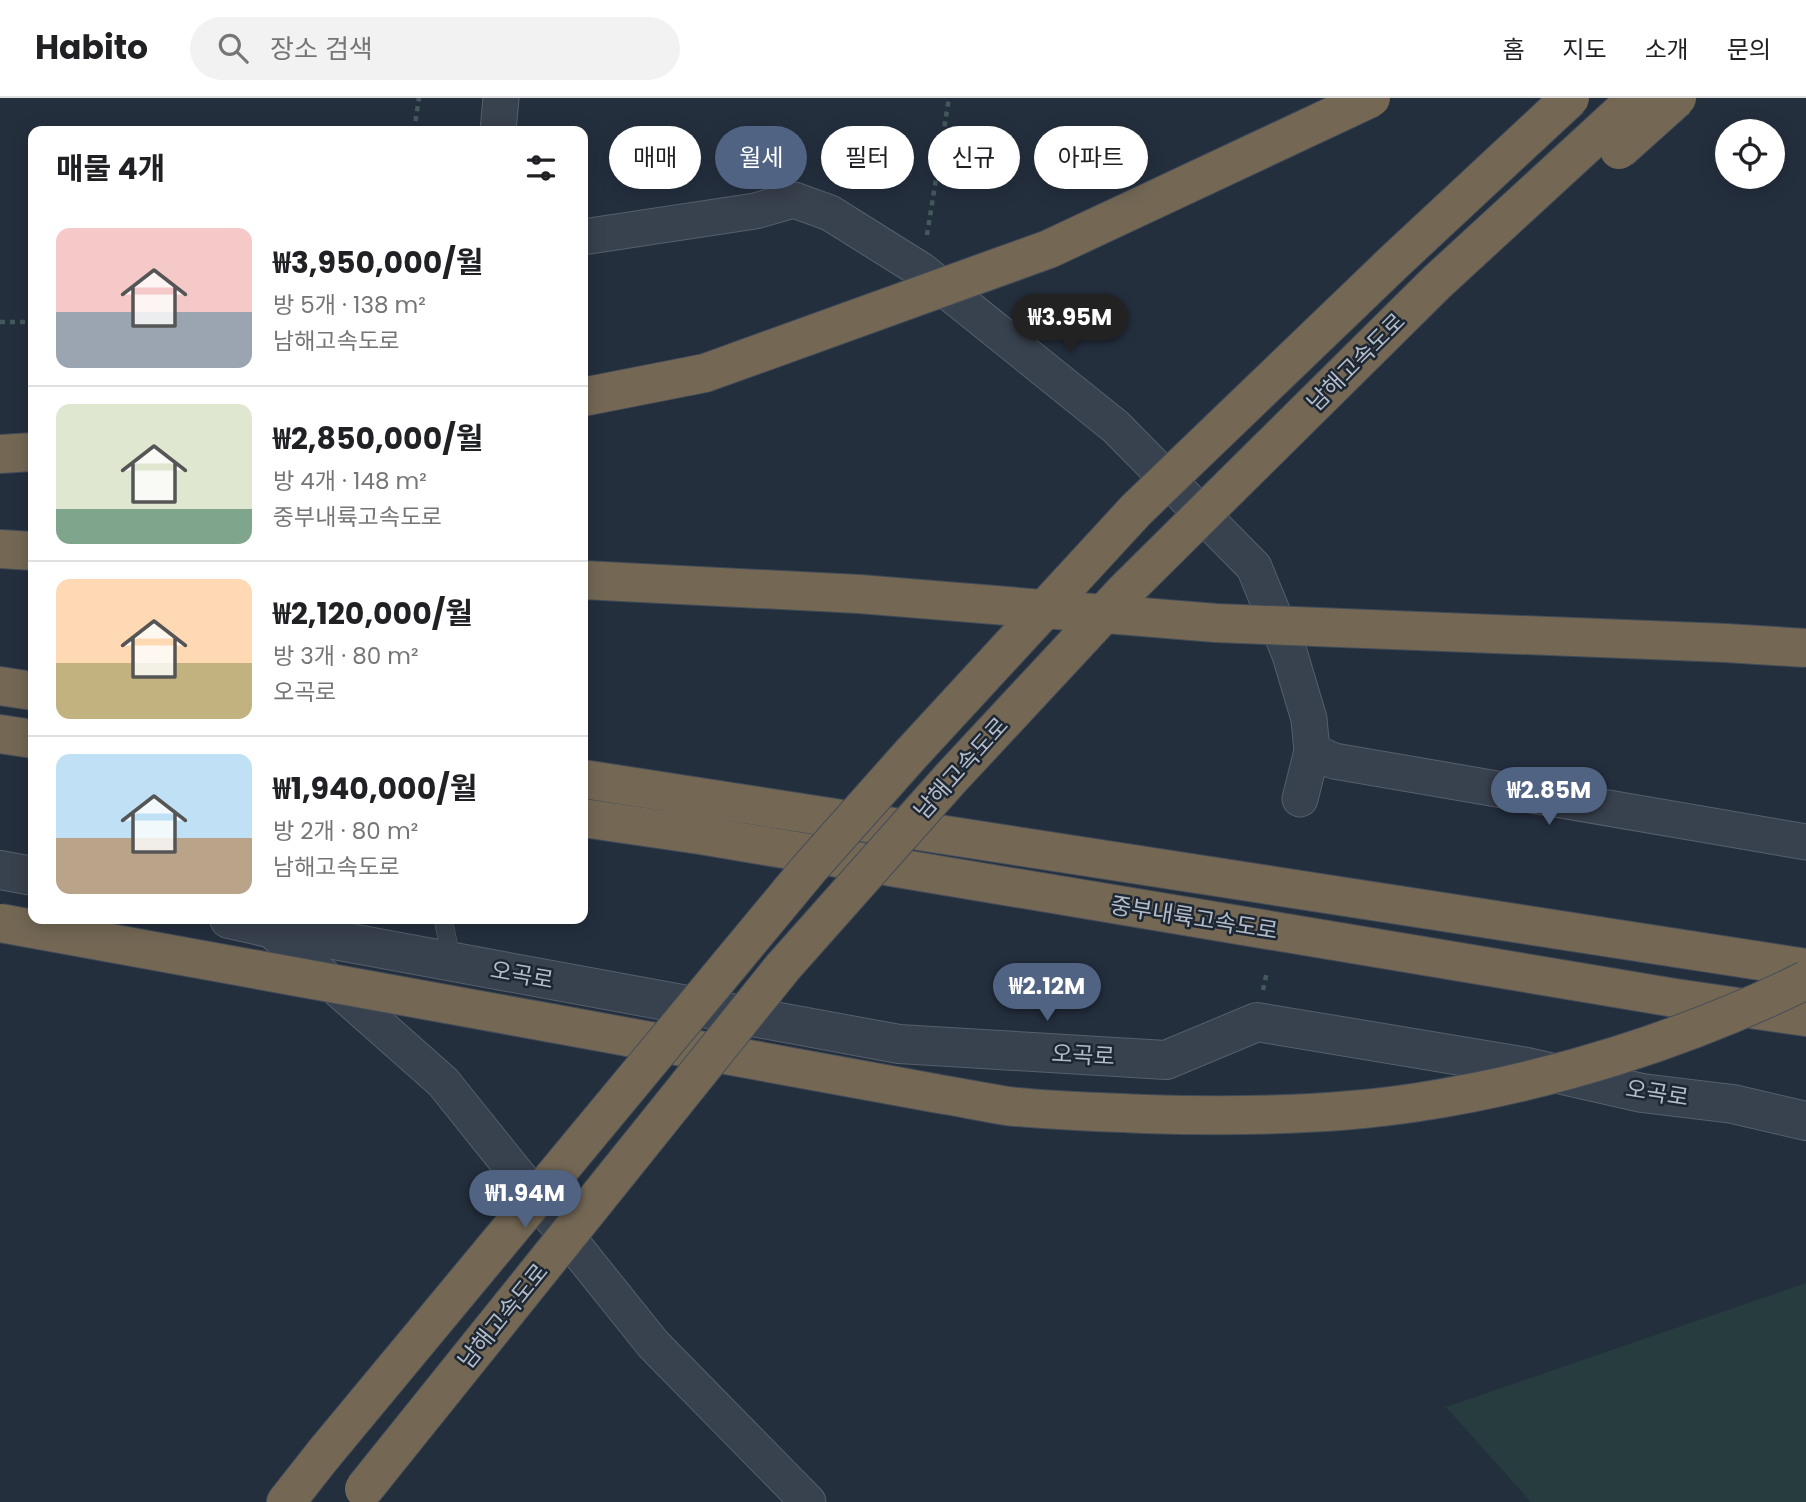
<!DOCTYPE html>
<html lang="ko">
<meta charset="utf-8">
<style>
:root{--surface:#fff;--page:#f2f2f2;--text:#202124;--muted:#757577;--line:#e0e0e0;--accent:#506383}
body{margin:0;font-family:Poppins,"Noto Sans KR",sans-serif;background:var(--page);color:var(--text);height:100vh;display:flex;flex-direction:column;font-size:26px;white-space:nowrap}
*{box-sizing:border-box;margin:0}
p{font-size:23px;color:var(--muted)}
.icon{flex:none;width:38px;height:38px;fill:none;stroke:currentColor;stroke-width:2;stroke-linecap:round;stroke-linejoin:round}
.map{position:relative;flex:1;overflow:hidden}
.side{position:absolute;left:28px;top:28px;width:560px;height:798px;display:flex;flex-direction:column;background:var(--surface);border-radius:14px;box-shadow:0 4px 18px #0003}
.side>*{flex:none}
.hud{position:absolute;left:609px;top:28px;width:665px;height:63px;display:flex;gap:14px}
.tools{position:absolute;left:1715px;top:21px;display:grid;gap:14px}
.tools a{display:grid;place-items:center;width:70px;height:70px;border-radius:50%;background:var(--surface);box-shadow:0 4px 18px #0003;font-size:35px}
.price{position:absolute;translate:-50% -60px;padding:0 16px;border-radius:24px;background:var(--accent);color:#fff;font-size:23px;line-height:46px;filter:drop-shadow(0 2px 4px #0008)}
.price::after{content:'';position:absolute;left:50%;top:42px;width:21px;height:16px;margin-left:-10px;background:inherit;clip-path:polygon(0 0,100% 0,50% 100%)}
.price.selected{background:#222;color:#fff}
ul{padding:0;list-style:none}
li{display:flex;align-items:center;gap:21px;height:175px;padding:0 28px}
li+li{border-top:2px solid var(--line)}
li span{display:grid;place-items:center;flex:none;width:196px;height:140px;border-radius:14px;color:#555}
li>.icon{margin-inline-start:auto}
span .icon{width:84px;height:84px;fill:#fffc;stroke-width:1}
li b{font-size:30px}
h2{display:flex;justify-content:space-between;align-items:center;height:84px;padding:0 28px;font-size:30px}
.tag{padding:0 24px;border-radius:32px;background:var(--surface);box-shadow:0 4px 18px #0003;font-size:24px;line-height:63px}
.tag.selected{background:var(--accent);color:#fff}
header{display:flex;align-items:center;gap:42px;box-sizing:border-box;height:98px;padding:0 35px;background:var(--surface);border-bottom:2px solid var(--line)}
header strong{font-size:33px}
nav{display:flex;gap:38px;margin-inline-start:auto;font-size:24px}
.search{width:490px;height:63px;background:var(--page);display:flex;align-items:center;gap:18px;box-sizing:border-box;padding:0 24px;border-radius:38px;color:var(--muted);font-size:26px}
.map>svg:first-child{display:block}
</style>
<header>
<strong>Habito</strong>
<div class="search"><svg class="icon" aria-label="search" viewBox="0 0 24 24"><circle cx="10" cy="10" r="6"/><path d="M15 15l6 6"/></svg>장소 검색</div>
<nav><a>홈</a><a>지도</a><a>소개</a><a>문의</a></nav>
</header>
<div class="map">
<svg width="1806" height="1404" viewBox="0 0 1806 1404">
<rect width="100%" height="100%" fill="#242f3e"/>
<polygon fill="#263c3f" points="1806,1185 1806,1404 1531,1404 1446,1309"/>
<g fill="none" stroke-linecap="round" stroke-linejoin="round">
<defs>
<polyline id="service" points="443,821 452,864"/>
<g id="minor">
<polyline points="498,33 501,0"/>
<polyline points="583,139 755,113 794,102 830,115 921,172 1116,329 1254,469 1290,557 1309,621 1312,653 1300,701"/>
<polyline points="1312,653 1334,663 1806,744"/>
<polyline points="269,830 443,984 653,1246 808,1404"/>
</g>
<g id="tertiary">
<polyline points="0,772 33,778"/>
<polyline points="229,821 269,830 899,946 1166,962 1257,924 1527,969 1642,995 1733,1006 1806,1023"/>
</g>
<g id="motorway">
<polyline points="583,299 705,275"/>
<polyline points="0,356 33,354"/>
<polyline points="0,451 33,453"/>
<polyline points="583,482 859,496"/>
<polyline points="0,588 33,593"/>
<polyline points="0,636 33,641"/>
<polyline points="583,681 1806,870"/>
<polyline points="583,720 700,737 1675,900 1806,919"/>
<polyline points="551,925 934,995"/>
<polyline points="286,1404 323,1357"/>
</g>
</defs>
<use href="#service" stroke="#565f6c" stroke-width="19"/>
<use href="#minor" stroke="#565f6c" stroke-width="37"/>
<use href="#tertiary" stroke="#565f6c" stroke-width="40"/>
<use href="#motorway" stroke="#434c59" stroke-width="40"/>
<g stroke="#44595c" stroke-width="4.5" stroke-dasharray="5 5" stroke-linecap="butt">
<polyline points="414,33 419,0"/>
<polyline points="927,137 949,0"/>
<polyline points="0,224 33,224"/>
<polyline points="1263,892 1267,874"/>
</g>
<use href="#service" stroke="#38414e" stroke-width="18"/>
<use href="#minor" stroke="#38414e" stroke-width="35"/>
<use href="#tertiary" stroke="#38414e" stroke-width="38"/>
<use href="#motorway" stroke="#746855" stroke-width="38"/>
<defs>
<g id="motorway-bridge">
<polyline points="1619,52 1677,0"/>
<polyline points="705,275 1049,151 1371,0"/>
<polyline points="859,496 1216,525 1726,545 1806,550"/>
<polyline points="0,825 551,925"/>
<path d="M934 995C958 999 983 1004 1007 1008 1052 1013 1099 1014 1144 1016 1235 1019 1329 1018 1419 1004 1550 984 1687 941 1806 882"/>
<polyline points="323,1357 808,772 912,655 1136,412 1394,164 1570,0"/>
<polyline points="364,1391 783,869 950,681 1124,494 1437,184 1637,0"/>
</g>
</defs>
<use href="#motorway-bridge" stroke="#434c59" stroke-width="40" stroke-linecap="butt"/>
<use href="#motorway-bridge" stroke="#746855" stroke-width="38"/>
</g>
<g text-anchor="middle" stroke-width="5" stroke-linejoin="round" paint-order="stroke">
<g font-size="23" fill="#b4bcc9" stroke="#1d2633">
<text transform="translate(1356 264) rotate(-45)" y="8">남해고속도로</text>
<text transform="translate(961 670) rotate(-48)" y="8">남해고속도로</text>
<text transform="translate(1194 820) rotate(9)" y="8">중부내륙고속도로</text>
<text transform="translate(522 877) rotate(10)" y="8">오곡로</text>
<text transform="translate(1083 957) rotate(3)" y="8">오곡로</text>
<text transform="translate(1657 995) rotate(9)" y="8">오곡로</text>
<text transform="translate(503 1218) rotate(-51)" y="8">남해고속도로</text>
</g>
</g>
</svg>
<div class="tools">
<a><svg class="icon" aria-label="locate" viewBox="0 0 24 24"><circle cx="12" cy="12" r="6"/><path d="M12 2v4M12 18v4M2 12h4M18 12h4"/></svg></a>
</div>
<b class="price selected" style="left:1070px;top:256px">₩3.95M</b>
<b class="price" style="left:1549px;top:729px">₩2.85M</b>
<b class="price" style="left:1047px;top:925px">₩2.12M</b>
<b class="price" style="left:525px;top:1132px">₩1.94M</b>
<div class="hud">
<a class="tag">매매</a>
<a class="tag selected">월세</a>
<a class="tag">필터</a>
<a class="tag">신규</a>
<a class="tag">아파트</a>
</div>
<section class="side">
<h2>매물 4개<svg class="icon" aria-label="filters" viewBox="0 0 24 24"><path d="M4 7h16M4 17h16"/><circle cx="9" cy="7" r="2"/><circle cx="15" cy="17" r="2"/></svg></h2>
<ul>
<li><span style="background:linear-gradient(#f6c9c9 60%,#9aa5b1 0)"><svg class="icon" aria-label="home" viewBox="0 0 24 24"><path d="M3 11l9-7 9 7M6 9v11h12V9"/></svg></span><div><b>₩3,950,000/월</b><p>방 5개 · 138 m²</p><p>남해고속도로</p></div></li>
<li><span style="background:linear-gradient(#dfe7d0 75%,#7fa58c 0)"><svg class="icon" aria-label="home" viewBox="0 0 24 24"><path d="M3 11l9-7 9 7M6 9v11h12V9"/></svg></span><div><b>₩2,850,000/월</b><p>방 4개 · 148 m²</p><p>중부내륙고속도로</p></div></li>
<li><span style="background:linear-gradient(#ffd9b3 60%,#c2b280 0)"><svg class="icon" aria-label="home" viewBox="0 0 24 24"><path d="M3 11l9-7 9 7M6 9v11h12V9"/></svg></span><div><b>₩2,120,000/월</b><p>방 3개 · 80 m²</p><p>오곡로</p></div></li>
<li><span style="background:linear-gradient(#bfe0f5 60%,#b9a48a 0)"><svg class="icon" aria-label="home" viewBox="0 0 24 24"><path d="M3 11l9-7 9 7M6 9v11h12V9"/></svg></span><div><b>₩1,940,000/월</b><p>방 2개 · 80 m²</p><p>남해고속도로</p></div></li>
</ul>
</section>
</div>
